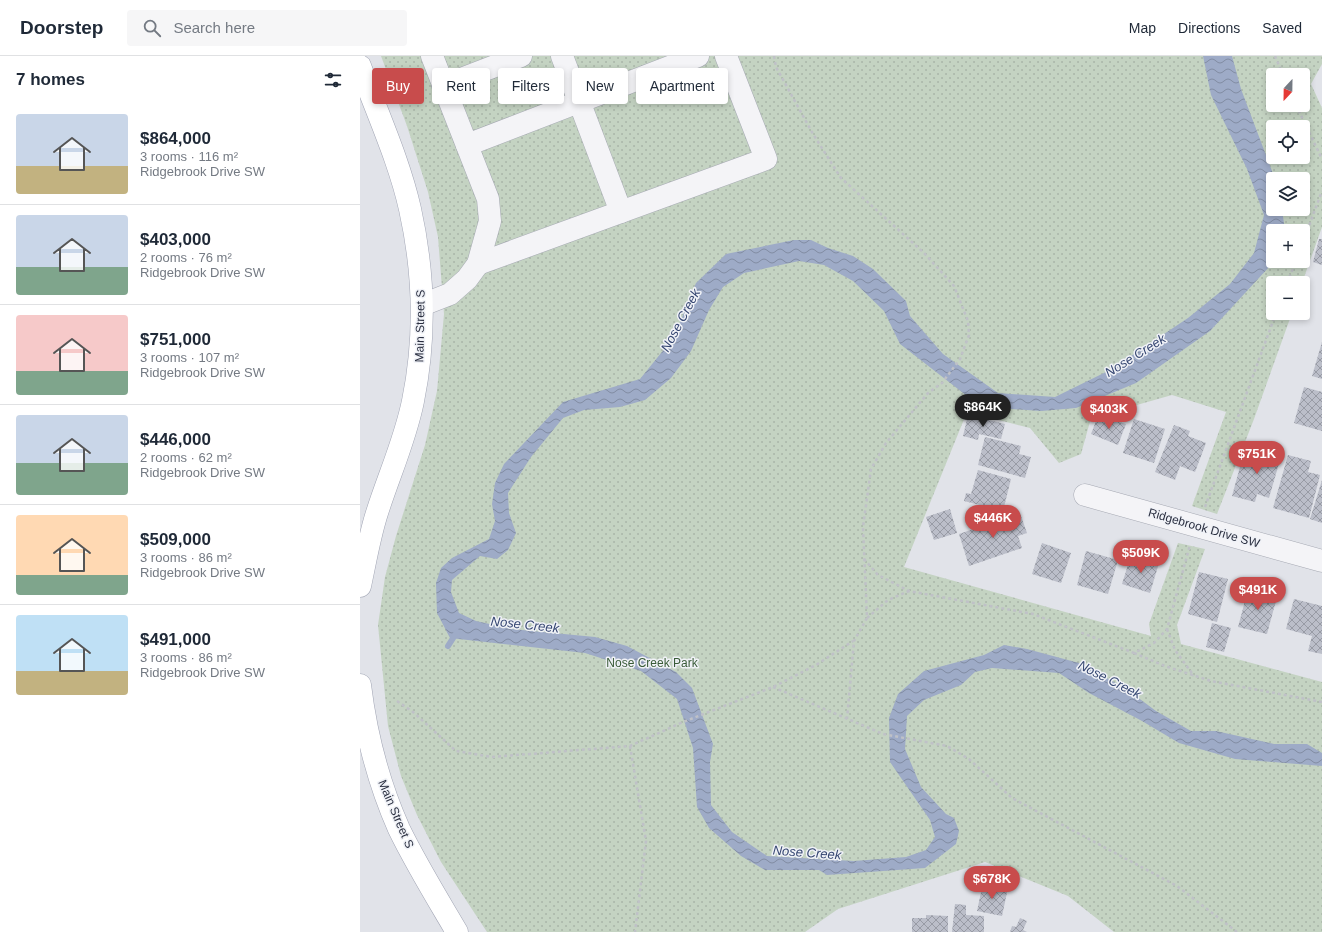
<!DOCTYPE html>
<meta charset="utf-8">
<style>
:root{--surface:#fff;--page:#f6f6f7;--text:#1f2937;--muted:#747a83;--line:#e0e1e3;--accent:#c84c4c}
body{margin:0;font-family:Arial,sans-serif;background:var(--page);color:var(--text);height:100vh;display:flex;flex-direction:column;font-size:15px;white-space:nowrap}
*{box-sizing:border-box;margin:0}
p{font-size:13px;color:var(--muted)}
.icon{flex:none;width:22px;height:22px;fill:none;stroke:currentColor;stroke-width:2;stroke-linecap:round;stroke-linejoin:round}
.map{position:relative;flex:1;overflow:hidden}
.panel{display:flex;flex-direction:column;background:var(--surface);width:360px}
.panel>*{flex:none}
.guide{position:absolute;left:12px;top:12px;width:380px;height:36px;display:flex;gap:8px}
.needle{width:26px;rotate:202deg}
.tools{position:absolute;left:906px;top:12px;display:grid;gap:8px}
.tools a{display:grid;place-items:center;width:44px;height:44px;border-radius:4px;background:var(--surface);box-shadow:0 2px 6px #0003;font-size:20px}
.price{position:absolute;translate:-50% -34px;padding:0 9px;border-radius:14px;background:var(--accent);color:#fff;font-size:13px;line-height:26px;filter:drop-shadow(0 1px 2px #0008)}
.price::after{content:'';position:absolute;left:50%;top:24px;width:12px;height:9px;margin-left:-6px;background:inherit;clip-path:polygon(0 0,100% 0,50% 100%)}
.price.active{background:#222;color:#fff}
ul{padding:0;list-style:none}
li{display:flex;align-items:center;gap:12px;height:100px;padding:0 16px}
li+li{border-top:1px solid var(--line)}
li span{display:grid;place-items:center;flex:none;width:112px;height:80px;border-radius:4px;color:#555}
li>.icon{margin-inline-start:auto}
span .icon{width:48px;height:48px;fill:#fffc;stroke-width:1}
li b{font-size:17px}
h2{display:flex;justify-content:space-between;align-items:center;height:48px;padding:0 16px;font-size:17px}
.pill{padding:0 14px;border-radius:4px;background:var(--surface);box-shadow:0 2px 6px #0003;font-size:14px;line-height:36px}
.pill.active{background:var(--accent);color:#fff}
header{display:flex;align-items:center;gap:24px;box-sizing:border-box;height:56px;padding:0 20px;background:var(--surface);border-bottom:1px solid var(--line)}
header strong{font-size:19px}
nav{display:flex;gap:22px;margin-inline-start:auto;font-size:14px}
.search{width:280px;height:36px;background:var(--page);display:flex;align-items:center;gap:10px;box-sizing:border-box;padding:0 14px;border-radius:4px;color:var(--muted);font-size:15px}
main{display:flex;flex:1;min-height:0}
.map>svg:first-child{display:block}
</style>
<header>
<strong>Doorstep</strong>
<div class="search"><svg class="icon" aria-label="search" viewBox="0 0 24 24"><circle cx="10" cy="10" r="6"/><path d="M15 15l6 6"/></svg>Search here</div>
<nav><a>Map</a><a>Directions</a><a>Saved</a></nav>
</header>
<main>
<section class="panel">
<h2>7 homes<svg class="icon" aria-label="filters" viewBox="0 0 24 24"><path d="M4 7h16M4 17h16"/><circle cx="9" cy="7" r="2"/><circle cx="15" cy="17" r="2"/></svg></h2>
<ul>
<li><span style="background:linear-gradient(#c9d6e8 65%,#c2b280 0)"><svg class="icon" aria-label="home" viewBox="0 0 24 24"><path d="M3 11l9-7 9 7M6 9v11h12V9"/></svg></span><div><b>$864,000</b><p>3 rooms · 116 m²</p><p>Ridgebrook Drive SW</p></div></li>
<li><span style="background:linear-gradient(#c9d6e8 65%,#7fa58c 0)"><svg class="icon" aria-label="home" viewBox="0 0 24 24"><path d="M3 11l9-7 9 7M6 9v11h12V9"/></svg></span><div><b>$403,000</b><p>2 rooms · 76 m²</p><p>Ridgebrook Drive SW</p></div></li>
<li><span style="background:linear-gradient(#f6c9c9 70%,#7fa58c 0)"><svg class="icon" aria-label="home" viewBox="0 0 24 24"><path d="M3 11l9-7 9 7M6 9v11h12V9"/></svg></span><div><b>$751,000</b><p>3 rooms · 107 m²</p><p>Ridgebrook Drive SW</p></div></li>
<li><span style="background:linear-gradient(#c9d6e8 60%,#7fa58c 0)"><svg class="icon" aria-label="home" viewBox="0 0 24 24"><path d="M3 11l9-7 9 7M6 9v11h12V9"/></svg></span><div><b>$446,000</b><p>2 rooms · 62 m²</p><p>Ridgebrook Drive SW</p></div></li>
<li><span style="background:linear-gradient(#ffd9b3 75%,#7fa58c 0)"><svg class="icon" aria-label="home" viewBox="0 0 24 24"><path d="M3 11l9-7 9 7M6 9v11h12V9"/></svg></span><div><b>$509,000</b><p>3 rooms · 86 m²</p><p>Ridgebrook Drive SW</p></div></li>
<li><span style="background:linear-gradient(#bfe0f5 70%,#c2b280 0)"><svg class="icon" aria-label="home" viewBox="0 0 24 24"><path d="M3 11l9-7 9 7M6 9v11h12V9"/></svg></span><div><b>$491,000</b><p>3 rooms · 86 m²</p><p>Ridgebrook Drive SW</p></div></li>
</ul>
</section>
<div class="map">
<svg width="962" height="876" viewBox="0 0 962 876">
<defs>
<pattern id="green-dots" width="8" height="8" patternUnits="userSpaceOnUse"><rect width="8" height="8" fill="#c4d3c2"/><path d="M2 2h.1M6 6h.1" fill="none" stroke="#a9b5a8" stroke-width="1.8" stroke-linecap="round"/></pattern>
<pattern id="water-waves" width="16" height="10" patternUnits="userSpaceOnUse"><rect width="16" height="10" fill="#9eabc7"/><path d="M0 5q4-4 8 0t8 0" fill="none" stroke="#818ca3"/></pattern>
<pattern id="building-cross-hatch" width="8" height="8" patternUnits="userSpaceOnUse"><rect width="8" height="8" fill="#bbbec9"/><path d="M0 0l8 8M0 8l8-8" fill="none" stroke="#989ba5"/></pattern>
</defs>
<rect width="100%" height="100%" fill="#e1e3e9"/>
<path fill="url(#green-dots)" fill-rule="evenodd" d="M21 0H962V8L951 28 962 52V171L942 227H913V257H932L894 363 857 458 832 450 866 356 812 339 731 362 721 398 699 407 670 372 607 356 544 511 791 580 789 568 818 487 845 493 817 569 821 588 962 626V876H754L708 840 625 806 478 853 445 876H127L81 806 57 759 41 720 28 670 18 569 25 521 36 480 65 389 77 335 84 258 78 181 68 136 47 70ZM913 19H943V49H913ZM913 71H943V101H913ZM913 123H943V153H913ZM913 175H943V205H913Z"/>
<polygon fill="url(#water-waves)" points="843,0 872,0 881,33 915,123 913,123 913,153 922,153 925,175 913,175 913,202 910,210 850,275 776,327 716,352 681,355 638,352 607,340 540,288 524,255 493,225 464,209 439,205 384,217 363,231 349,254 331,295 311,322 285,344 260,351 224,354 203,362 171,401 148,437 149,457 156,477 148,494 137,503 120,500 92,524 91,536 99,557 116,565 152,573 235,581 267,590 316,616 332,632 353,688 350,706 351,749 372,776 407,800 494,805 546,801 566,794 575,781 570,764 530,706 529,662 538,638 564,615 624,599 644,589 667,593 719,607 765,632 796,655 831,675 856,675 914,688 947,688 962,697 962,710 875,703 819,687 782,665 729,637 699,617 632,612 615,616 601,629 564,644 547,660 545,693 561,731 586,758 594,762 599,775 596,788 565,812 467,819 459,814 405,814 381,800 349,772 337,751 333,692 317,643 281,615 225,597 90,582 77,557 76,527 81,512 92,502 129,483 135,465 132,448 135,427 144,408 203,346 280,323 314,281 336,227 366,198 434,184 451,184 468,192 493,200 513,213 546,245 550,260 583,298 638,337 695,341 750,314 828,262 870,228 894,197 904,159 887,113 851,39"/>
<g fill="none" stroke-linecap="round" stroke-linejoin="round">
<polyline stroke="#9eabc7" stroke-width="6" points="88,590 97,576"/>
</g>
<g fill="url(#building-cross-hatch)">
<polygon points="959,183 962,183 962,209 953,206"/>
<polygon points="962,286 962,323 952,320"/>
<polygon points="944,331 962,336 962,375 934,367"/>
<polygon points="608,359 645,368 641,383 619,378 618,384 603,380"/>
<polygon points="746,362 766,368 758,389 731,378 736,365"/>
<polygon points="774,363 805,373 794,407 763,397"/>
<polygon points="814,369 830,375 828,380 846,387 835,416 820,410 815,424 795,416"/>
<polygon points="625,381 661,390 659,398 671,401 665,422 618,409"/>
<polygon points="905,393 922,397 909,442 897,438 895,446 872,440 884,396 903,402"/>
<polygon points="928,399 951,405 948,416 960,419 949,462 913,452"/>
<polygon points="618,414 651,423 643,455 604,445 606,437 611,438"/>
<polygon points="962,424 962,467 950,463"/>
<polygon points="590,453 597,477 574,484 566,461"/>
<polygon points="660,457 667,477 658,480 662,492 609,510 599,478"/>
<polygon points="682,487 711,497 701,527 672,518"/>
<polygon points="726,495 758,504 748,538 717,529"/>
<polygon points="771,499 799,507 790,537 762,528"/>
<polygon points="839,516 868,523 857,566 828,558"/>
<polygon points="889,530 910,536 909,539 917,541 907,578 878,571"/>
<polygon points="934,543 962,550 962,598 948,595 952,580 926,573"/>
<polygon points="852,567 871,572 864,596 846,591"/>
<polygon points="623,827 648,832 642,860 617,855"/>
<polygon points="595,848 606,849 606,859 624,860 624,876 592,876"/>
<polygon points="566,859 588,860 588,876 552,876 552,862 566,862"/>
<polygon points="660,862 667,865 663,874 667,876 650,876 652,870 656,871"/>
</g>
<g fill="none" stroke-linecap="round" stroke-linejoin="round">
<defs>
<g id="minor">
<polyline points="202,0 261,156"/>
<polyline points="83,30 161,0"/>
<polyline points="107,89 338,0"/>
<polyline points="118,208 406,103 366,0"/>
<polyline points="62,249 90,238 107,223 118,208 130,165 128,143 72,0"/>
<polyline points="725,439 962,505"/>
</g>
<g id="major">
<path d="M0 10C17 57 39 104 50 153 64 216 66 281 53 345 45 385 28 421 16 460 9 483 5 507 0 530"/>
<path d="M0 629C6 678 19 728 39 773 56 808 77 842 97 876"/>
</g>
</defs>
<use href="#minor" stroke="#a6a9b3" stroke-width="23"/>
<use href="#major" stroke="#a1a5b4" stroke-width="23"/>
<g stroke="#bfc1c7" stroke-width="2.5" stroke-dasharray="3 3" stroke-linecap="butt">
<polyline points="414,0 416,11 453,78 481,122 564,197 594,230 608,265 609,279 600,303 582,327 568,337 526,387 511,413 503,471 507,562 494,585 487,663"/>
<polyline points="915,0 923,19"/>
<polyline points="936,49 962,103"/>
<polyline points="943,186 962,135"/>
<polyline points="927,227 936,205"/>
<polyline points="845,451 916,257"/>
<polyline points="504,503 518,519 549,535 673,558 774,597 794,587 807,573 830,489"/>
<polyline points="507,562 528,544 549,535"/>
<polyline points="807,573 815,594 834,620"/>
<polyline points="774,597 805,610 851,625 962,646"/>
<polyline points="413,631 523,678 587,690 609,703 652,742 817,830 877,876"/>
<polyline points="37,645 53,656 96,695 132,701 270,690 323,666 413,631 456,609 493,585"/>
<polyline points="270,690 286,785 275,876"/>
</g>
<use href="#minor" stroke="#f4f4f7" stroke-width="22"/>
<use href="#major" stroke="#fff" stroke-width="22"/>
</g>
<g text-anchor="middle" stroke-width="3" stroke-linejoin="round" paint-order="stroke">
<g font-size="12" fill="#2a2f40" stroke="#f0f2f7">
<text transform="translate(60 270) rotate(-89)" y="4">Main Street S</text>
<text transform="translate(844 472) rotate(16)" y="4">Ridgebrook Drive SW</text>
<text transform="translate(36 758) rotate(67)" y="4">Main Street S</text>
</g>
<g font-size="12" fill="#395b38" stroke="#f0f2f7">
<text x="292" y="611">Nose Creek Park</text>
</g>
<g font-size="13" font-style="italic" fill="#364772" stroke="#f0f2f7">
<text transform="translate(320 264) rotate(-62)" y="5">Nose Creek</text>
<text transform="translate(775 299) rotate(-32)" y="5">Nose Creek</text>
<text transform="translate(165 568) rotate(6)" y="5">Nose Creek</text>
<text transform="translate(750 623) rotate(27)" y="5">Nose Creek</text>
<text transform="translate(447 796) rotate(4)" y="5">Nose Creek</text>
</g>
</g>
</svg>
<div class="tools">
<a><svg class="needle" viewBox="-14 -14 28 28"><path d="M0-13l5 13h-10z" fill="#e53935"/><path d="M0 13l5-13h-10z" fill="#747a83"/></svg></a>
<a><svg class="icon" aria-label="locate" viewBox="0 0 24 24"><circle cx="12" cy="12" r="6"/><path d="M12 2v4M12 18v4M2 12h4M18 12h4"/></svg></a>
<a><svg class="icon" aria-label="layers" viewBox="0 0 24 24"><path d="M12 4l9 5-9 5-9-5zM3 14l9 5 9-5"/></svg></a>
<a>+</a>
<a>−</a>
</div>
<b class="price active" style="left:623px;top:372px">$864K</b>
<b class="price" style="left:749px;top:374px">$403K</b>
<b class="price" style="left:897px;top:419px">$751K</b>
<b class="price" style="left:633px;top:483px">$446K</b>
<b class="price" style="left:781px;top:518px">$509K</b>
<b class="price" style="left:898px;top:555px">$491K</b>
<b class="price" style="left:632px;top:844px">$678K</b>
<div class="guide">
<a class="pill active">Buy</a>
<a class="pill">Rent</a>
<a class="pill">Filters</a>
<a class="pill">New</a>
<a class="pill">Apartment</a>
</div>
</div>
</main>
